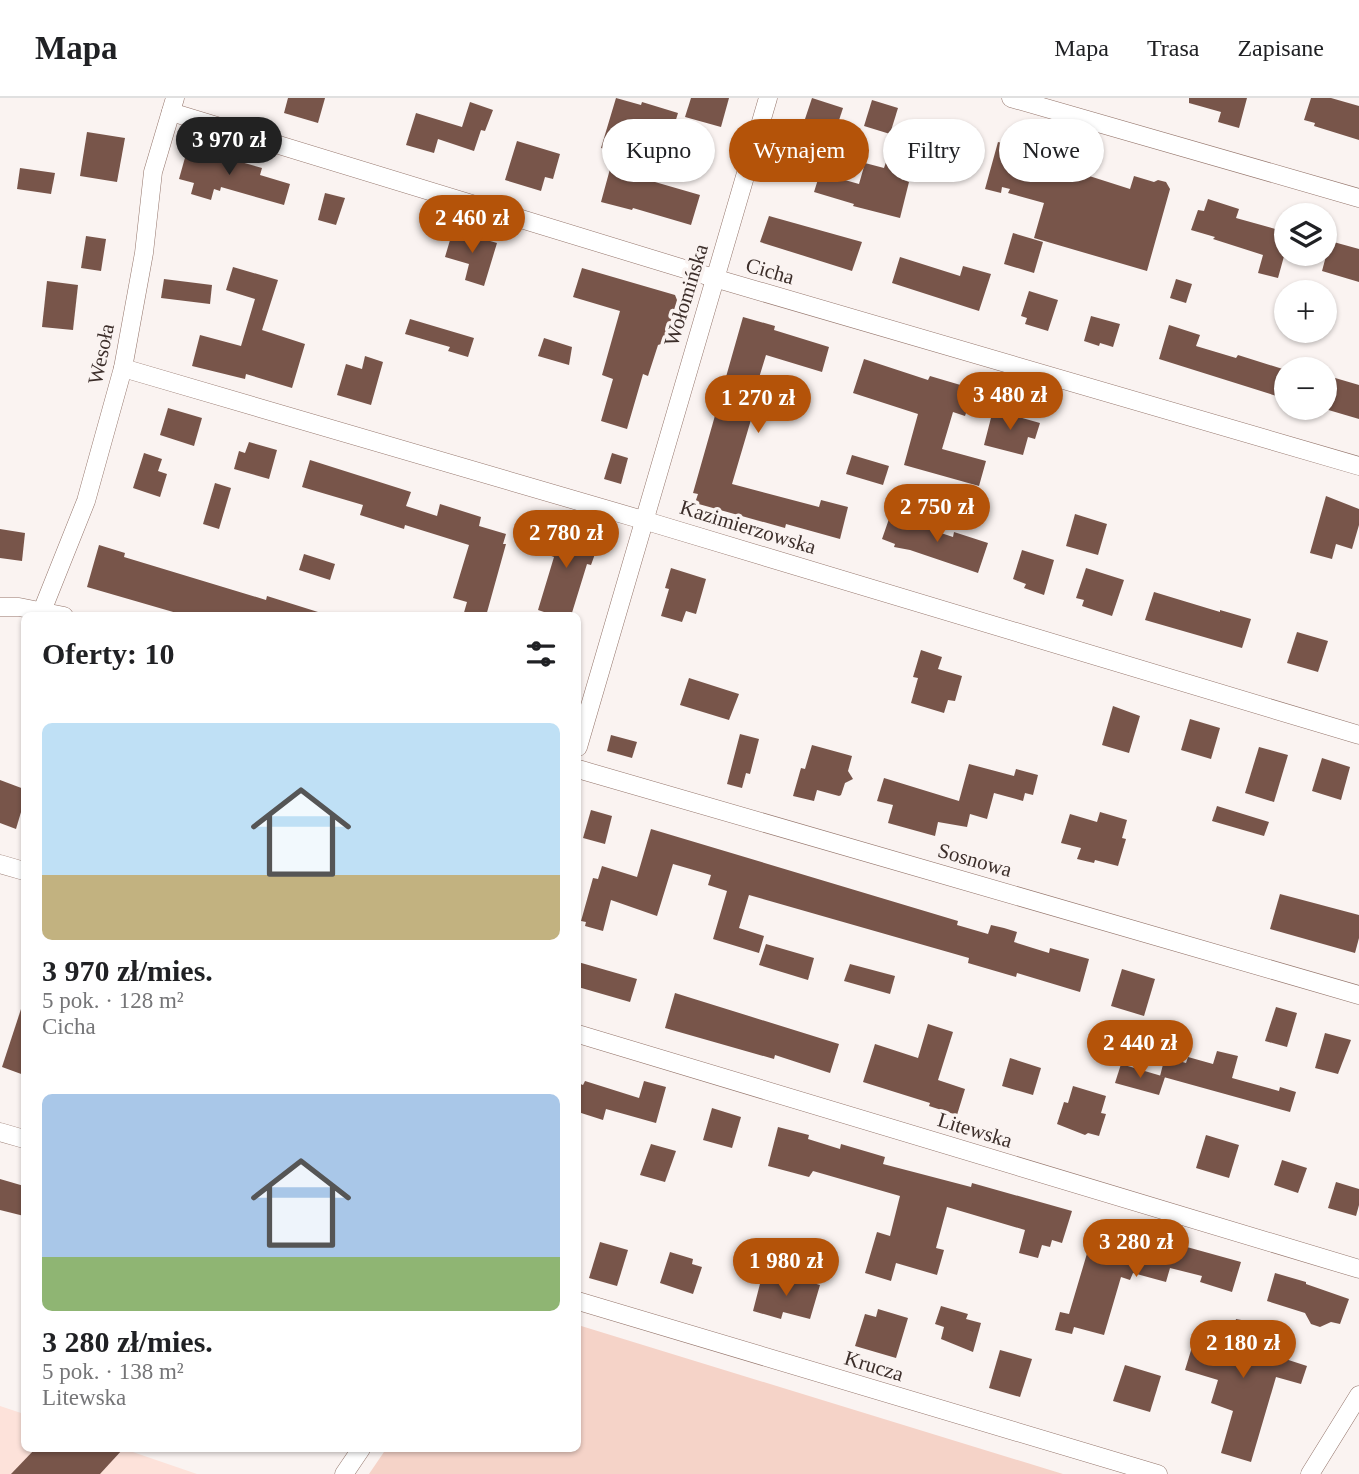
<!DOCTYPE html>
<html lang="pl">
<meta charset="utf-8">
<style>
:root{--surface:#fff;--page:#f2f2f2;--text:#202124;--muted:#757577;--line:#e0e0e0;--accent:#b45309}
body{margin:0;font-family:Georgia,serif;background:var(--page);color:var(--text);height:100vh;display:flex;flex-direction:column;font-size:26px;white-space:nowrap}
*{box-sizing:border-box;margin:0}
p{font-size:23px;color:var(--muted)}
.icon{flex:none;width:38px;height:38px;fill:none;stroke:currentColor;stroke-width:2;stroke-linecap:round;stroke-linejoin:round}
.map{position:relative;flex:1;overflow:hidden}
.panel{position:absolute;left:21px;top:514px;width:560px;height:840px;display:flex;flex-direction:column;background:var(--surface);border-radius:10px;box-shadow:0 2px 5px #0004}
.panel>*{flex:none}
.guide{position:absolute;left:602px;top:21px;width:651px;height:63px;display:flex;gap:14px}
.buttons{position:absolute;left:1274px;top:105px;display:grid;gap:14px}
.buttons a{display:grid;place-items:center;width:63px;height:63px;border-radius:50%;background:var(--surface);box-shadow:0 2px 5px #0004;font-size:35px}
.price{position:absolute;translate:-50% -60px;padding:0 16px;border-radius:24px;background:var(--accent);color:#fff;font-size:23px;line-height:46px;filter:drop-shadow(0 2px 4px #0008)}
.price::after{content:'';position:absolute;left:50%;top:42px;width:21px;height:16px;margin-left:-10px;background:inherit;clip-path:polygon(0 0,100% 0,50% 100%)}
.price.active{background:#222;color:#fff}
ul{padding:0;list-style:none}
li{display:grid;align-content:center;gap:14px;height:371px;padding:0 21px}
li span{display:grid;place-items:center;height:217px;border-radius:10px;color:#555}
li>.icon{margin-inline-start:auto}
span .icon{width:126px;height:126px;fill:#fffc;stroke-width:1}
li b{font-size:30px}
h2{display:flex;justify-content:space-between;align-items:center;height:84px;padding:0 21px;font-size:30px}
.tag{padding:0 24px;border-radius:32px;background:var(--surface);box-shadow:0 2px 5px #0004;font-size:24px;line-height:63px}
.tag.active{background:var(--accent);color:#fff}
header{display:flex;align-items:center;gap:42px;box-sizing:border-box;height:98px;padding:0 35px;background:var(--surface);border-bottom:2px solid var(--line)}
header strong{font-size:33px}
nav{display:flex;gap:38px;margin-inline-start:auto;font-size:24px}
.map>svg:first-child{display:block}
</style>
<header>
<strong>Mapa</strong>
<nav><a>Mapa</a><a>Trasa</a><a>Zapisane</a></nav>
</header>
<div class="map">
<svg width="1359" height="1376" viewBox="0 0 1359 1376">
<rect width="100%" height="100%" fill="#faf3f1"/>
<polygon fill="#fde2da" points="0,1308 24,1316 24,1351 124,1351 197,1376 0,1376"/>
<polygon fill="#f5d3c8" points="578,1227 1063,1376 369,1376 386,1351 578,1351"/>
<g fill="#78554a">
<polygon points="288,0 325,0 318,25 284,15"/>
<polygon points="616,0 641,7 642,4 678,15 667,51 630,40 626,57 601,50"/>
<polygon points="691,0 729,0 721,29 685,19"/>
<polygon points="812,0 843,10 825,65 794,54"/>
<polygon points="1189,0 1247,0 1239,30 1218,24 1221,14 1189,5"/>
<polygon points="1311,0 1331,0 1359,8 1359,42 1314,28 1315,25 1304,22"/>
<polygon points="872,2 898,10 890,36 864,28"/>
<polygon points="470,4 493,12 485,33 481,32 474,53 438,41 434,55 406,47 416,15 462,29"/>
<polygon points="935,22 961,30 953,55 927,48"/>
<polygon points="87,34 125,40 117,84 80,78"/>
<polygon points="1068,41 1091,48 1083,76 1130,91 1134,78 1154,84 1158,82 1166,84 1170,91 1147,173 1034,140 1044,105 1008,95 1010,91 1002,89 1001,95 985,91 998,44 1014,48 1013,52 1060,65"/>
<polygon points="517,43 560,56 553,81 545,79 541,93 505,82"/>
<polygon points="188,49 262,70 260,77 290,86 284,107 221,89 220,93 214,91 211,102 191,96 194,85 179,81"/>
<polygon points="889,55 907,61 901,81 909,84 900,120 853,108 854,106 814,94 820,75 859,86 865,65 884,70"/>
<polygon points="20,70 55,75 51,96 17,91"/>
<polygon points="610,71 700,97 691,127 633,110 632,112 601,104"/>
<polygon points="325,95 345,100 336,127 318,122"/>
<polygon points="1208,101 1239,111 1236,120 1286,134 1286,151 1278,180 1258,175 1263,157 1213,141 1215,139 1191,132 1198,112 1204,113"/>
<polygon points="769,118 862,144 852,173 760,144"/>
<polygon points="453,132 497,145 484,188 465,182 469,166 445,159"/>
<polygon points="1013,135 1043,144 1034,175 1004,166"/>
<polygon points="86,138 106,141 101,173 81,170"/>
<polygon points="1330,143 1359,151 1359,184 1322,173"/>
<polygon points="900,159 960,178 963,168 991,176 979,213 892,185"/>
<polygon points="233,169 278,182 262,232 305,246 292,290 246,276 245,281 192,268 200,237 241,248 255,201 226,192"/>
<polygon points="582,170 675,197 677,202 664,245 658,247 648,278 643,276 627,331 601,323 613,281 602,277 620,213 573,199"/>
<polygon points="164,181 212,187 210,206 161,200"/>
<polygon points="1176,181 1192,186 1186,205 1170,200"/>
<polygon points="47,183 78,187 73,232 42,229"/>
<polygon points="1029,193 1058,202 1048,233 1025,226 1027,220 1021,218"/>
<polygon points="1091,218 1120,226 1113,249 1100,245 1099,248 1084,243"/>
<polygon points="743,219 775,228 774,232 829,249 822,274 766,257 754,296 758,298 732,386 819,409 821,402 848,409 840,441 786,426 785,430 695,405 698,396 693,395"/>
<polygon points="410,221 474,240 468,259 448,253 450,249 405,236"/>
<polygon points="1169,227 1200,237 1196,248 1236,260 1238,257 1286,272 1286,301 1159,261"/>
<polygon points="544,240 572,249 569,267 538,258"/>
<polygon points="365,258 383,264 371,307 337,297 346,266 362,271"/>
<polygon points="864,261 928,282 930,278 974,291 965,318 953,314 942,351 986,363 979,388 904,367 918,316 853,295"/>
<polygon points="1325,277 1359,287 1359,321 1325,311"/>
<polygon points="168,310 202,320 194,348 160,337"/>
<polygon points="993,312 1040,325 1035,341 1028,339 1023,357 984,347"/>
<polygon points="249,344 277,352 269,381 234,371 239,353 245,355"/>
<polygon points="144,355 162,361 158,373 167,376 160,399 133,390"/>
<polygon points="612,355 628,360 621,386 604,381"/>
<polygon points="852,357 889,368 883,387 846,376"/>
<polygon points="310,362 411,394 406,408 437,418 440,406 481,419 479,428 506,436 503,446 506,446 486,518 463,518 467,504 453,500 469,447 405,427 404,431 360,417 363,407 302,389"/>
<polygon points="215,385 231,390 219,431 203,426"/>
<polygon points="1326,398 1359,411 1359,427 1352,451 1336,446 1332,461 1310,455"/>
<polygon points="1075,416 1107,426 1098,457 1066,448"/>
<polygon points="890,418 953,439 954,434 988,445 978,475 910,452 894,449 895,446 882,441"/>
<polygon points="555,428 600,442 591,467 587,466 571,518 556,518 538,512 554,459 546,456"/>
<polygon points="0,431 25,435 22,463 0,460"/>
<polygon points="99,447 125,455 124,459 266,502 267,498 318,514 318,518 187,518 87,489"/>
<polygon points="1022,452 1054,462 1044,497 1024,490 1026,486 1013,481"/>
<polygon points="304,456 335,466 330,482 299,472"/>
<polygon points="671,470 706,481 696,516 686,513 682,524 661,518 669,491 665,490"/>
<polygon points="1086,470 1124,482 1112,518 1082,508 1084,502 1076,500"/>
<polygon points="1154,494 1220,514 1220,512 1251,521 1242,550 1145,522"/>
<polygon points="1297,534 1328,543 1318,574 1287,565"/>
<polygon points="921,552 942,559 938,571 962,578 955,603 948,602 944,615 911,605 918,580 913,579"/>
<polygon points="689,580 739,596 729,622 680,607"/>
<polygon points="1113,608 1140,618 1129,655 1102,647"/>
<polygon points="1190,621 1220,630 1211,661 1181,652"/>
<polygon points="740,636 759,641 750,676 746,675 742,690 727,686"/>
<polygon points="611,637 637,644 632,660 607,653"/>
<polygon points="812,647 852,658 848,673 853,681 845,685 841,697 839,698 817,692 814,703 793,698 801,670 805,671"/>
<polygon points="1259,649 1288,657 1274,704 1245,695"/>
<polygon points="1322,660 1350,669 1341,702 1312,693"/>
<polygon points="969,666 1014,678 1016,671 1038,677 1033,697 1025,695 1023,703 994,695 987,721 970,716 967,729 938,724 935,738 888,725 893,707 877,703 884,680 959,703"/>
<polygon points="0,682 24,691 24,704 16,731 0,725"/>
<polygon points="1217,708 1269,724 1264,738 1212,723"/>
<polygon points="591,712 612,718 605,746 583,740"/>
<polygon points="1100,714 1127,722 1122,740 1126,741 1118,768 1095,762 1094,765 1077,761 1081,750 1061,745 1070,716 1097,724"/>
<polygon points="651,731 958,823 957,827 988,836 991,827 1004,830 1017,834 1014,844 1049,855 1050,850 1089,861 1080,894 1017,875 1016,879 968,865 969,860 749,797 739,830 764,838 759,855 713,841 727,793 708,787 711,777 673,766 657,818 611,802 603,833 585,828 586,824 581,823 593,780 598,781 602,768 637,779"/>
<polygon points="1280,796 1359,817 1359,840 1355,855 1270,831"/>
<polygon points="766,846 814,860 808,882 759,867"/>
<polygon points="578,864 637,881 630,904 578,889"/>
<polygon points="850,866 895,878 890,896 844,883"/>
<polygon points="1122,871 1155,881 1144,918 1111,908"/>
<polygon points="675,895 839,946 830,975 775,957 774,961 665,930"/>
<polygon points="1276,909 1297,915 1287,949 1265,943"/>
<polygon points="21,911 24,911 24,977 2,969"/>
<polygon points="928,926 953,934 938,982 965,991 957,1017 929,1008 930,1005 863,984 875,946 918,960"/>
<polygon points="1325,935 1351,942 1338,976 1315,970"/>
<polygon points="1217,953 1238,958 1232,980 1279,993 1280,989 1296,994 1290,1014 1160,978 1165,959 1186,965 1188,959 1213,966"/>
<polygon points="1010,960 1041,970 1033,997 1002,988"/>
<polygon points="1121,966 1165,979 1159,997 1115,985"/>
<polygon points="585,983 639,1000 644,983 666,989 656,1025 606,1011 603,1022 578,1014 578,985 583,987"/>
<polygon points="1073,988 1106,998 1101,1015 1106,1016 1099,1038 1088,1035 1085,1037 1057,1026 1064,1004 1068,1005"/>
<polygon points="712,1010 741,1019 732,1050 703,1042"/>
<polygon points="778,1029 809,1037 808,1041 840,1051 841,1046 885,1059 883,1066 971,1089 972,1085 1072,1113 1062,1145 1052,1142 1050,1149 1042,1147 1038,1160 1019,1155 1025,1132 947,1109 936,1150 944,1152 937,1177 896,1165 891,1183 865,1175 877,1134 890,1138 900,1098 813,1073 809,1079 768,1068"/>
<polygon points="1206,1037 1239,1047 1229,1080 1196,1070"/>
<polygon points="651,1046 676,1053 665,1084 640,1077"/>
<polygon points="1282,1062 1307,1070 1298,1095 1274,1087"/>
<polygon points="0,1081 24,1088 24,1118 0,1112"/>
<polygon points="1336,1084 1359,1091 1359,1107 1356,1118 1328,1110"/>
<polygon points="1091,1142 1142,1158 1145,1146 1159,1150 1161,1145 1175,1149 1176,1146 1241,1164 1232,1194 1200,1184 1202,1178 1170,1170 1166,1184 1133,1175 1130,1182 1121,1179 1104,1237 1074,1229 1072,1236 1055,1232 1060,1214 1069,1216"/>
<polygon points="600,1144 628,1152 617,1188 589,1180"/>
<polygon points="670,1154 693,1161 692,1166 702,1169 693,1196 660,1185"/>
<polygon points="1275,1175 1306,1184 1306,1186 1349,1201 1340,1226 1331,1224 1320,1229 1311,1226 1305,1215 1267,1203"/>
<polygon points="762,1178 791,1186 793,1179 820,1187 810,1221 783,1214 781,1221 753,1213"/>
<polygon points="941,1208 968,1216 966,1221 981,1225 973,1254 941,1241 944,1229 935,1226"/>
<polygon points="878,1211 908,1220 896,1260 855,1248 865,1216 876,1219"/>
<polygon points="1236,1221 1274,1228 1271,1243 1276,1245 1273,1257 1307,1268 1301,1286 1276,1279 1251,1364 1221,1355 1233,1313 1211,1305 1218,1282 1185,1272 1196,1236 1216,1243 1217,1239 1231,1244"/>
<polygon points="1000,1252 1032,1261 1020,1299 989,1290"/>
<polygon points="1125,1267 1161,1278 1150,1314 1113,1303"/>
<polygon points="35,1351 123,1351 100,1376 11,1376"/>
</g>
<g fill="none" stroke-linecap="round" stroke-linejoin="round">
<defs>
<g id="street">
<polyline points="1011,0 1359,100"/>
<polyline points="171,14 714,180 1359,368"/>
<polyline points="123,270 643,422 1359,637"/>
<polyline points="0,509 19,509 64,518"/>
<polyline points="42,513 86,403 123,270 144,155 153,74 175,0"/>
<polyline points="578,649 768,0"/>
<polyline points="578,671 1359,897"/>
<polyline points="0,766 24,773"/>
<polyline points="578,936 1359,1171"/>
<polyline points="0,1034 24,1041"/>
<polyline points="578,1203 1158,1376"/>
<polyline points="344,1376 361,1351"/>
<polyline points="1310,1376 1359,1297"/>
</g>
</defs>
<use href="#street" stroke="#94756b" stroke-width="19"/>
<use href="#street" stroke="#fff" stroke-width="18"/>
</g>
<g text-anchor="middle" stroke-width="7" stroke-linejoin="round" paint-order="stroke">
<g font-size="21" fill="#3c2e2a" stroke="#faf3f1">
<text transform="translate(770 173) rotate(16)" y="7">Cicha</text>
<text transform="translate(686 197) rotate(-73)" y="7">Wołomińska</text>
<text transform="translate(101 256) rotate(-78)" y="7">Wesoła</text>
<text transform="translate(748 429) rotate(17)" y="7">Kazimierzowska</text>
<text transform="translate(975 762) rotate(16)" y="7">Sosnowa</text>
<text transform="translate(975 1032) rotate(17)" y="7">Litewska</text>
<text transform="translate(874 1268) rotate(17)" y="7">Krucza</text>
</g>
</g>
</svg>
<div class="buttons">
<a><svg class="icon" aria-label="layers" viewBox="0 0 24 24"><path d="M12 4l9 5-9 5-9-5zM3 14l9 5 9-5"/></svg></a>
<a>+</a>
<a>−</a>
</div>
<b class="price active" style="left:229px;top:79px">3 970 zł</b>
<b class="price" style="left:472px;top:157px">2 460 zł</b>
<b class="price" style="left:1010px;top:334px">3 480 zł</b>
<b class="price" style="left:758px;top:337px">1 270 zł</b>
<b class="price" style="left:937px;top:446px">2 750 zł</b>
<b class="price" style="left:566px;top:472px">2 780 zł</b>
<b class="price" style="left:1140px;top:982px">2 440 zł</b>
<b class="price" style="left:1136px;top:1181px">3 280 zł</b>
<b class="price" style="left:786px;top:1200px">1 980 zł</b>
<b class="price" style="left:1243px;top:1282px">2 180 zł</b>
<div class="guide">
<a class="tag">Kupno</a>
<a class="tag active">Wynajem</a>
<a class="tag">Filtry</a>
<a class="tag">Nowe</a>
</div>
<section class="panel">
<h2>Oferty: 10<svg class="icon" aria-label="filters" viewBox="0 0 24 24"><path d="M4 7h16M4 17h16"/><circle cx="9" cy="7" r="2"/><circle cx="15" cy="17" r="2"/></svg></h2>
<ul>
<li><span style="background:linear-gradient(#bfe0f5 70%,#c2b280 0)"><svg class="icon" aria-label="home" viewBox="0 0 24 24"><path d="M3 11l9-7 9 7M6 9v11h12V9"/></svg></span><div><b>3 970 zł/mies.</b><p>5 pok. · 128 m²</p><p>Cicha</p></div></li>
<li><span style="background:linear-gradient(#a9c7e8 75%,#8fb573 0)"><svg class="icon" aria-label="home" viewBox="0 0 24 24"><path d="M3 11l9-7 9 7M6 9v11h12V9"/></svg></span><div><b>3 280 zł/mies.</b><p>5 pok. · 138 m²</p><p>Litewska</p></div></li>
</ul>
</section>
</div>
